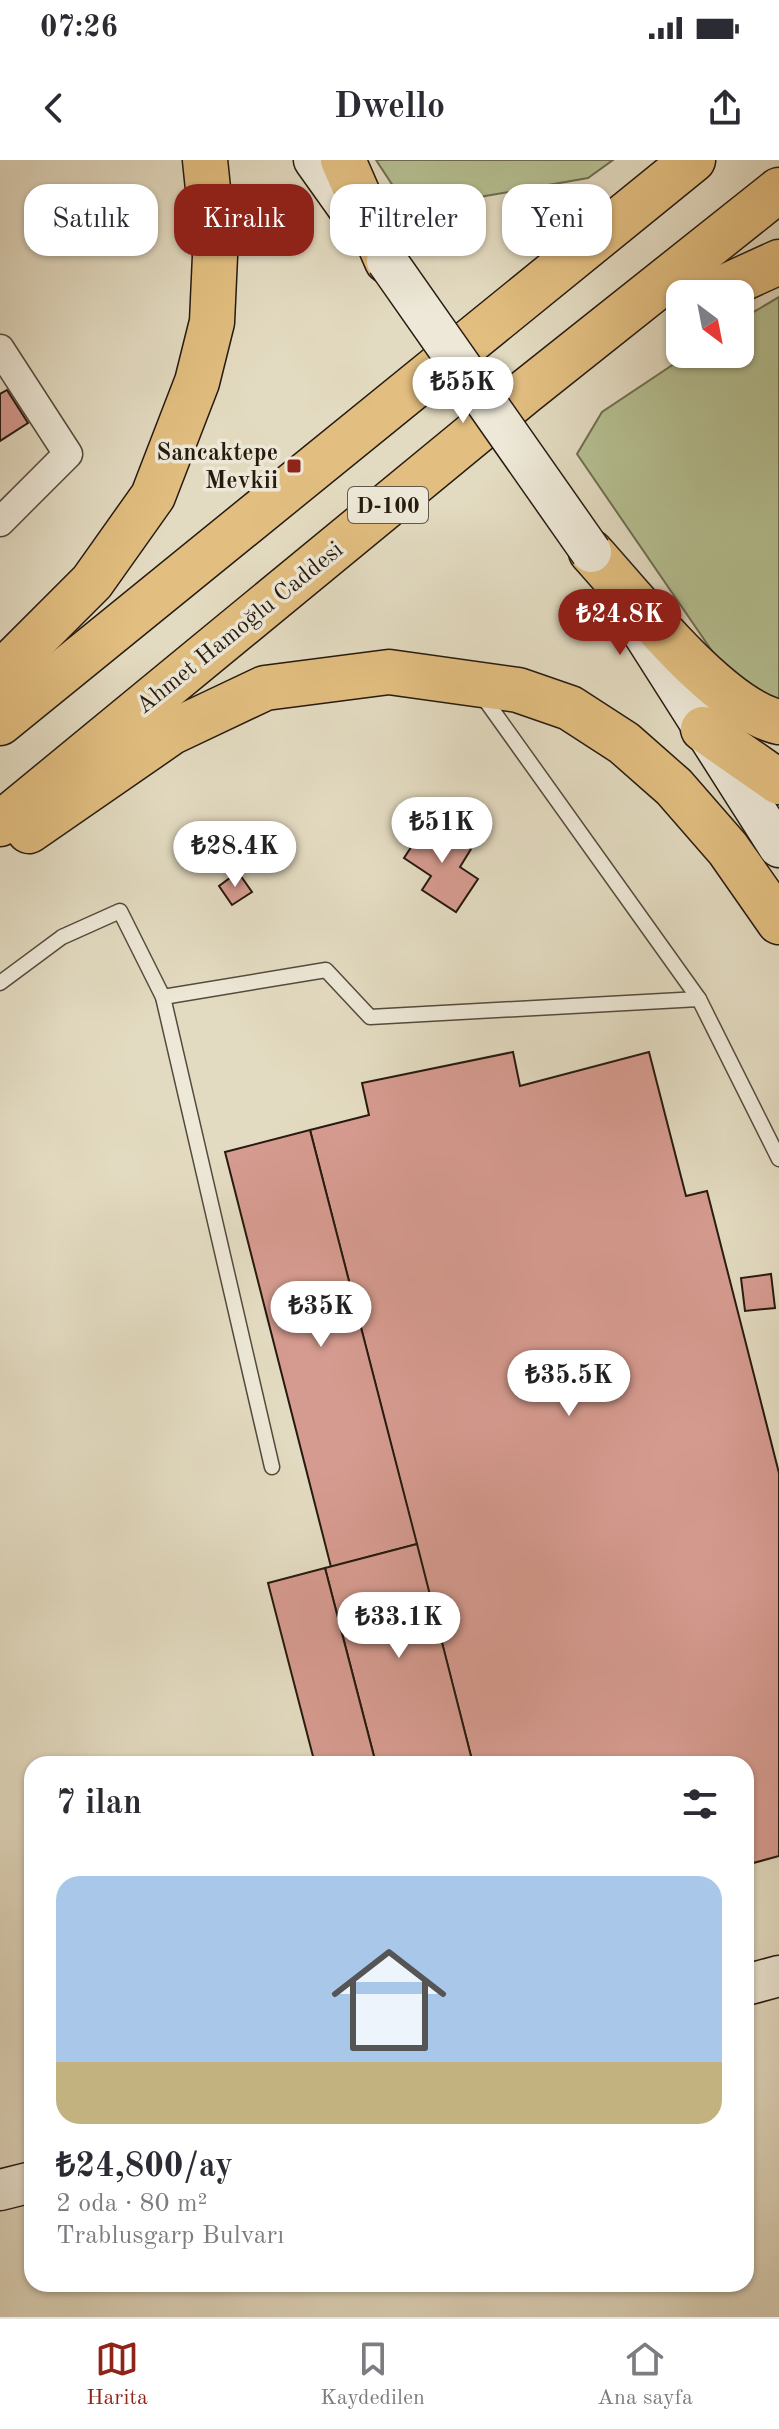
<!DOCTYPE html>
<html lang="tr">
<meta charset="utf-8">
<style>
:root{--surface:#fff;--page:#f2f2f3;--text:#2b2b33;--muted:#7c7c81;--line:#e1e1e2;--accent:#8f2418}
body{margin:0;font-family:"Old Standard TT",serif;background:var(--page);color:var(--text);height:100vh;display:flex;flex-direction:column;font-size:30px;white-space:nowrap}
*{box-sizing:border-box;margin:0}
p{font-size:26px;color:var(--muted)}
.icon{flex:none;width:44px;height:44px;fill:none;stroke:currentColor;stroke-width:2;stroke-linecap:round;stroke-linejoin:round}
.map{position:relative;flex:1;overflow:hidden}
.details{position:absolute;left:24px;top:1596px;width:730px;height:536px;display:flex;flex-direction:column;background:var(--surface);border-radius:24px;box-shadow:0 2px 6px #0004}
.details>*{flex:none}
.banner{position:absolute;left:24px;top:24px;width:732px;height:72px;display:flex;gap:16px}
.needle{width:52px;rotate:148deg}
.tools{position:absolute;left:666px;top:120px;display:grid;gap:16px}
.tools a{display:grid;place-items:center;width:88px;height:88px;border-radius:16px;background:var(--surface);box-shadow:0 2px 6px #0004;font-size:40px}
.price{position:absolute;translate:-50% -68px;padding:0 18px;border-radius:28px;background:#fff;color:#222;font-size:26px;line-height:52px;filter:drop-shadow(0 2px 4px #0008)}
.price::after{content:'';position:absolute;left:50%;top:48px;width:24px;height:18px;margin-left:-12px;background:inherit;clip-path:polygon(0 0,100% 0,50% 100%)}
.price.selected{background:var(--accent);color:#fff}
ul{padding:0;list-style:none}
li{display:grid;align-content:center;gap:16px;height:424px;padding:0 32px}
li span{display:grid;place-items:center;height:248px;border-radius:24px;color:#555}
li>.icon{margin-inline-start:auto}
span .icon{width:144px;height:144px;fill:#fffc;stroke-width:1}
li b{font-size:34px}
h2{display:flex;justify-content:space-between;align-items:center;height:96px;padding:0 32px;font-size:34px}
.pill{padding:0 28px;border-radius:24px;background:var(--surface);box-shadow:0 2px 6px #0004;font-size:28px;line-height:72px}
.pill.selected{background:var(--accent);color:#fff}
.status{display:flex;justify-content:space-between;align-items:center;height:56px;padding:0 40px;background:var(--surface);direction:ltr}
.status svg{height:22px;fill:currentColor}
header{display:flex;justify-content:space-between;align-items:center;height:104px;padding:0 32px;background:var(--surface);font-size:36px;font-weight:700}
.menu{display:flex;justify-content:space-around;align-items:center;height:112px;border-top:2px solid var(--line);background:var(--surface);font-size:22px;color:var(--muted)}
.menu a{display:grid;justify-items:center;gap:4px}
.menu .selected{color:var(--accent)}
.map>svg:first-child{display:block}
</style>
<div class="status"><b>07:26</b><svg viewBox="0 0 49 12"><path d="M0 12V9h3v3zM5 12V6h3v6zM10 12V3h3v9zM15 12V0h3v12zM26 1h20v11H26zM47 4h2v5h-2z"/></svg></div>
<header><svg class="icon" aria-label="back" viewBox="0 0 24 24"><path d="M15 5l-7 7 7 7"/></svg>Dwello<svg class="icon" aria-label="share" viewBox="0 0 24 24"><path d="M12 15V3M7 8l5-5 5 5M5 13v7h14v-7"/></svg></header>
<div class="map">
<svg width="779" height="2157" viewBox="0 0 779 2157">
<rect width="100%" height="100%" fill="#e3dbc1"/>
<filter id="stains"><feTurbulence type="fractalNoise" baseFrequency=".0025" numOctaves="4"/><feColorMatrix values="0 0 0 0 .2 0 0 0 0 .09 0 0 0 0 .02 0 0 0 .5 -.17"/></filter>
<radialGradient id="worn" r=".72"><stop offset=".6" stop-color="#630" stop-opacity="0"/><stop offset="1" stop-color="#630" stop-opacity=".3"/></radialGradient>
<g fill="#b5c092" stroke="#6e6d51" stroke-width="2">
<polygon points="376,0 613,0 588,18 468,39 420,67"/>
<polygon points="779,137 779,545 723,507 577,294 602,252 689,194 740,194 740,160"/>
</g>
<g fill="#d69b90" stroke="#261a10" stroke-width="2">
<polygon points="7,230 28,263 0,281 0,234"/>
<polygon points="429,660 471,689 460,707 478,719 456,752 422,730 431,716 404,698"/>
<polygon points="238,712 252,732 232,745 219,726"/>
<polygon points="513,892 520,926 649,892 686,1036 707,1031 779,1313 779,1696 746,1705 746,1604 473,1604 310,970 369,955 362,923"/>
<polygon points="310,970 417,1384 331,1407 225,992"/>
<polygon points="771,1114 775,1148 745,1151 741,1118"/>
<polygon points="417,1384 473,1604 376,1604 325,1408"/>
<polygon points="325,1408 376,1604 315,1604 268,1423"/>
</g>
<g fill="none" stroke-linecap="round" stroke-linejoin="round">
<defs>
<g id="lane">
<polyline points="481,534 699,839 779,999"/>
<polyline points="0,823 62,777 120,751 163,837 272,1307"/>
<polyline points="163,837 326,810 370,857 699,839"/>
</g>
<polyline id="street" points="0,189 68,294 0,362"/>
<g id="secondary">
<polyline points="314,0 356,59"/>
<polyline points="634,459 779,687"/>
<polyline points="746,1825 779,1816"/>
<polyline points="0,2030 32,2022"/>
</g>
<g id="highway">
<polyline points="343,0 387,101"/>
<polyline points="709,134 779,102"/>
<path d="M591 392C633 438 719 549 779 562"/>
<polyline points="0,514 92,422 153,336 197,222 212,162 215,96 205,0"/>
<polyline points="0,563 693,0"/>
<polyline points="703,569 779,622"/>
<polyline points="0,664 525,232 779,30"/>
<polyline points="29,671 172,572 265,528 389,512 518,530 570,548 624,583 674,627 728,689 779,762"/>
</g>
</defs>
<use href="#lane" stroke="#554a3c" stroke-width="17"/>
<use href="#street" stroke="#554a3c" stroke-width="31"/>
<use href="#secondary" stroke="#261a10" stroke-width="43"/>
<use href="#highway" stroke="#261a10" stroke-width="47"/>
<use href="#lane" stroke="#ede8d7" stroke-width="14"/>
<use href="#street" stroke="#ede8d7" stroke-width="28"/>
<use href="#secondary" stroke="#ede8d7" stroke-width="40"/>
<use href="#highway" stroke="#e2be80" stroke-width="44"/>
<defs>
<polyline id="secondary-bridge" points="387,101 591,392"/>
</defs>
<use href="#secondary-bridge" stroke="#261a10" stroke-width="43" stroke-linecap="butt"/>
<use href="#secondary-bridge" stroke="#ede8d7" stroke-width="40"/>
</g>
<rect fill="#8f2418" stroke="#ede8d7" stroke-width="3" x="286" y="298" width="16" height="16" rx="4"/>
<g text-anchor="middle" stroke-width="7" stroke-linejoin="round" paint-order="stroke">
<rect fill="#ede8d7" stroke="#62584c" stroke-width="2" x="348" y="327" width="80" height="36" rx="6"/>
<g font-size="22" font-weight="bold" fill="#261a10">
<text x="388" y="353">D-100</text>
</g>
<g font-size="24" font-weight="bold" fill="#261a10" stroke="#ede8d7" text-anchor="end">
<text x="278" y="300">Sancaktepe<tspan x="278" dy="28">Mevkii</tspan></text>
</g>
<g font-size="24" fill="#261a10" stroke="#ede8d7">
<text transform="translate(239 467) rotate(-39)" y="8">Ahmet Hamoğlu Caddesi</text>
</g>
</g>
<rect width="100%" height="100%" filter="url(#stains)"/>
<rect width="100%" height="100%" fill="url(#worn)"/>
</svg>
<div class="tools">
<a><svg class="needle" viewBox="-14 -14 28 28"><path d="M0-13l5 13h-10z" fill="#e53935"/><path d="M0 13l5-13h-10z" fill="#7c7c81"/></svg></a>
</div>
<b class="price" style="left:463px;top:265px">₺55K</b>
<b class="price selected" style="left:620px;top:497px">₺24.8K</b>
<b class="price" style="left:442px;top:705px">₺51K</b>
<b class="price" style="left:235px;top:729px">₺28.4K</b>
<b class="price" style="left:321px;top:1189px">₺35K</b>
<b class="price" style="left:569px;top:1258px">₺35.5K</b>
<b class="price" style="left:399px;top:1500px">₺33.1K</b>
<div class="banner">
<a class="pill">Satılık</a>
<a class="pill selected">Kiralık</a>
<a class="pill">Filtreler</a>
<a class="pill">Yeni</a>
</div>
<section class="details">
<h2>7 ilan<svg class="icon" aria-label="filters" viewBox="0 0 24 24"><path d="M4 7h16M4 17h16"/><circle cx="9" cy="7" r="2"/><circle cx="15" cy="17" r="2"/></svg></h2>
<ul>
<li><span style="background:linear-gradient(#a9c7e8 75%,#c2b280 0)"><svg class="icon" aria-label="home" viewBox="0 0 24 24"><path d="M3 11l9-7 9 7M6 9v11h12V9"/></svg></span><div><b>₺24,800/ay</b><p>2 oda · 80 m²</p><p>Trablusgarp Bulvarı</p></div></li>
</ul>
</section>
</div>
<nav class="menu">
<a class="selected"><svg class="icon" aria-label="map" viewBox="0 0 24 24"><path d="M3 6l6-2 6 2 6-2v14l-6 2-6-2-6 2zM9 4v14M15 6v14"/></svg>Harita</a>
<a><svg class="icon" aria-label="saved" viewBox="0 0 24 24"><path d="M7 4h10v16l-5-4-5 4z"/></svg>Kaydedilen</a>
<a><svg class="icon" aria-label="home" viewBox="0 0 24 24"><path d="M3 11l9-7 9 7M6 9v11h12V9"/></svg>Ana sayfa</a>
</nav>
